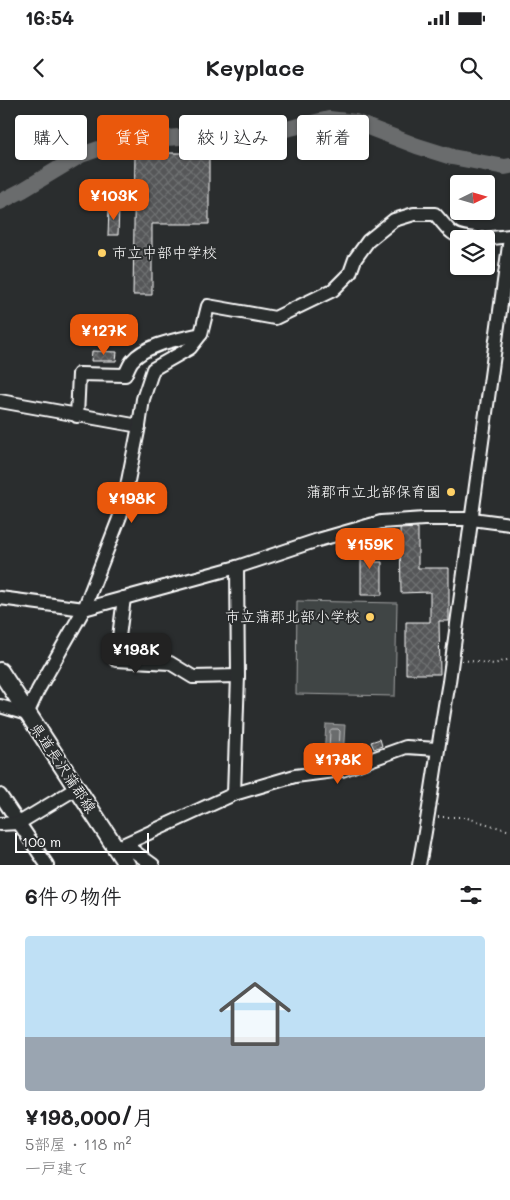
<!DOCTYPE html>
<html lang="ja">
<meta charset="utf-8">
<style>
:root{--surface:#fff;--page:#f6f6f6;--text:#202124;--muted:#757577;--accent:#ea580c}
body{margin:0;font-family:Mali,"Klee One",sans-serif;background:var(--page);color:var(--text);height:100vh;display:flex;flex-direction:column;font-size:19px;white-space:nowrap}
*{box-sizing:border-box;margin:0}
p{font-size:16px;color:var(--muted)}
.icon{flex:none;width:28px;height:28px;fill:none;stroke:currentColor;stroke-width:2;stroke-linecap:round;stroke-linejoin:round}
.map{position:relative;height:765px;overflow:hidden}
.panel{display:flex;flex-direction:column;background:var(--surface);flex:1}
.panel>*{flex:none}
.banner{position:absolute;left:15px;top:15px;width:480px;height:45px;display:flex;gap:10px}
.needle{width:32px;rotate:85deg}
.fabs{position:absolute;left:450px;top:75px;display:grid;gap:10px}
.fabs a{display:grid;place-items:center;width:45px;height:45px;border-radius:5px;background:var(--surface);box-shadow:0 1px 4px #0004;font-size:25px}
.scale{position:absolute;left:15px;bottom:12px;width:134px;box-sizing:border-box;padding-left:5px;border:2px solid #fff;border-top:0;font-size:14px;line-height:18px;white-space:nowrap;color:#fff;-webkit-text-stroke:4px #2a2d2e;paint-order:stroke}
.price{position:absolute;translate:-50% -42px;padding:0 11px;border-radius:10px;background:var(--accent);color:#fff;font-size:16px;line-height:32px;filter:drop-shadow(0 1px 2px #0008)}
.price::after{content:'';position:absolute;left:50%;top:30px;width:15px;height:11px;margin-left:-8px;background:inherit;clip-path:polygon(0 0,100% 0,50% 100%)}
.price.current{background:#222;color:#fff}
ul{padding:0;list-style:none}
li{display:grid;align-content:center;gap:10px;height:265px;padding:0 25px}
li span{display:grid;place-items:center;height:155px;border-radius:5px;color:#555}
li>.icon{margin-inline-start:auto}
span .icon{width:90px;height:90px;fill:#fffc;stroke-width:1}
li b{font-size:21px}
h2{display:flex;justify-content:space-between;align-items:center;height:60px;padding:0 25px;font-size:21px}
.tag{padding:0 18px;border-radius:5px;background:var(--surface);box-shadow:0 1px 4px #0004;font-size:18px;line-height:45px}
.tag.current{background:var(--accent);color:#fff}
.status{display:flex;justify-content:space-between;align-items:center;height:35px;padding:0 25px;background:var(--surface);direction:ltr}
.status svg{height:14px;fill:currentColor}
header{display:flex;justify-content:space-between;align-items:center;height:65px;padding:0 25px;background:var(--surface);font-size:22px;font-weight:700}
.map>svg:first-child{display:block}
</style>
<div class="status"><b>16:54</b><svg viewBox="0 0 49 12"><path d="M0 12V9h3v3zM5 12V6h3v6zM10 12V3h3v9zM15 12V0h3v12zM26 1h20v11H26zM47 4h2v5h-2z"/></svg></div>
<header><svg class="icon" aria-label="back" viewBox="0 0 24 24"><path d="M15 5l-7 7 7 7"/></svg>Keyplace<svg class="icon" aria-label="search" viewBox="0 0 24 24"><circle cx="10" cy="10" r="6"/><path d="M15 15l6 6"/></svg></header>
<div class="map">
<svg width="510" height="765" viewBox="0 0 510 765">
<defs>
<pattern id="building-cross-hatch" width="8" height="8" patternUnits="userSpaceOnUse" patternTransform="scale(1.25)"><rect width="8" height="8" fill="#555758"/><path d="M0 0l8 8M0 8l8-8" fill="none" stroke="#6e7071"/></pattern>
</defs>
<rect width="100%" height="100%" fill="#2a2d2e"/>
<filter id="ink" filterUnits="userSpaceOnUse"><feTurbulence type="fractalNoise" baseFrequency=".02" numOctaves="2"/><feDisplacementMap in="SourceGraphic" scale="10" xChannelSelector="R" yChannelSelector="G"/><feConvolveMatrix kernelMatrix="1 2 1 2 8 2 1 2 1" color-interpolation-filters="sRGB"/></filter>
<g filter="url(#ink)">
<polygon fill="#414445" stroke="#a0a2a2" points="297,501 397,503 395,596 296,594"/>
<polygon fill="#6a6c6d" stroke="#a6a7a7" points="326,624 345,625 343,658 324,657"/>
<g fill="none" stroke-linecap="round" stroke-linejoin="round">
<polygon stroke="#c3c4c5" stroke-width="1" points="332,629 338,629 340,631 339,651 337,653 331,652 329,651 330,631"/>
<polyline stroke="#6a6c6d" stroke-width="16" points="0,102 23,90 81,55 116,43 151,39 282,30 329,19 355,22 417,46 452,57 505,67 510,66"/>
</g>
<g fill="url(#building-cross-hatch)" stroke="#fff">
<polygon points="166,53 209,53 209,124 152,124 152,195 133,195 135,54"/>
<polygon points="109,108 119,108 118,135 108,135"/>
<polygon points="92,251 117,252 116,261 91,261"/>
<polygon points="418,428 418,468 449,468 449,521 439,521 440,574 406,574 406,522 430,522 430,492 401,493 400,429"/>
<polygon points="361,439 375,439 375,462 382,462 382,495 361,495"/>
<polygon points="380,639 382,646 374,649 371,642"/>
</g>
<g fill="none" stroke-linecap="round" stroke-linejoin="round">
<defs>
<g id="minor">
<polyline points="483,139 510,136"/>
<polyline points="0,301 139,326"/>
<path d="M77 316 79 274 125 275C127 271 129 265 132 261 146 244 180 239 201 234"/>
<polyline points="0,498 84,509 237,467 318,440 381,422 424,419 472,419 510,424"/>
<polyline points="124,498 116,560 170,563 193,577 238,576"/>
<path d="M0 606 27 614 38 590 84 509 122 411 139 326 143 299 153 269 190 248 201 234 208 206 275 218 333 190 350 173 355 159 368 141 394 120 414 114H435C452 133 449 136 475 139"/>
<polyline points="234,694 238,576 237,467"/>
<polyline points="0,695 47,765"/>
<polyline points="0,724 19,723 77,688"/>
<polyline points="116,748 234,694 295,676 342,670 406,647 437,649"/>
<polyline points="116,748 132,750 153,765"/>
<path d="M419 765C431 704 438 643 449 582L510 138"/>
</g>
<polyline id="major" points="0,571 127,765"/>
</defs>
<use href="#minor" stroke="#fff" stroke-width="16"/>
<use href="#major" stroke="#fff" stroke-width="20"/>
<g stroke="#fff" stroke-width="2" stroke-dasharray="1 4" stroke-linecap="butt">
<polyline points="462,560 494,564 510,559"/>
<polyline points="438,717 464,717 510,731"/>
</g>
<use href="#minor" stroke="#2a2d2e" stroke-width="12"/>
<use href="#major" stroke="#2a2d2e" stroke-width="16"/>
</g>
</g>
<g fill="#ffd166" stroke="#2a2d2e" stroke-width="2">
<circle cx="102" cy="153" r="5"/>
<circle cx="451" cy="392" r="5"/>
<circle cx="370" cy="517" r="5"/>
</g>
<g text-anchor="middle" stroke-width="4" stroke-linejoin="round" paint-order="stroke">
<g font-size="15" fill="#fff" stroke="#2a2d2e" text-anchor="end">
<text x="112" y="158" text-anchor="start">市立中部中学校</text>
<text x="441" y="397">蒲郡市立北部保育園</text>
<text x="360" y="522">市立蒲郡北部小学校</text>
</g>
<g font-size="15" fill="#fff" stroke="#2a2d2e">
<text transform="translate(63 668) rotate(56)" y="5">県道長沢蒲郡線</text>
</g>
</g>
</svg>
<div class="fabs">
<a><svg class="needle" viewBox="-14 -14 28 28"><path d="M0-13l5 13h-10z" fill="#e53935"/><path d="M0 13l5-13h-10z" fill="#757577"/></svg></a>
<a><svg class="icon" aria-label="layers" viewBox="0 0 24 24"><path d="M12 4l9 5-9 5-9-5zM3 14l9 5 9-5"/></svg></a>
</div>
<div class="scale">100 m</div>
<b class="price" style="left:114px;top:121px">¥103K</b>
<b class="price" style="left:104px;top:256px">¥127K</b>
<b class="price" style="left:132px;top:424px">¥198K</b>
<b class="price" style="left:370px;top:470px">¥159K</b>
<b class="price current" style="left:136px;top:575px">¥198K</b>
<b class="price" style="left:338px;top:685px">¥178K</b>
<div class="banner">
<a class="tag">購入</a>
<a class="tag current">賃貸</a>
<a class="tag">絞り込み</a>
<a class="tag">新着</a>
</div>
</div>
<section class="panel">
<h2>6件の物件<svg class="icon" aria-label="filters" viewBox="0 0 24 24"><path d="M4 7h16M4 17h16"/><circle cx="9" cy="7" r="2"/><circle cx="15" cy="17" r="2"/></svg></h2>
<ul>
<li><span style="background:linear-gradient(#bfe0f5 65%,#9aa5b1 0)"><svg class="icon" aria-label="home" viewBox="0 0 24 24"><path d="M3 11l9-7 9 7M6 9v11h12V9"/></svg></span><div><b>¥198,000/月</b><p>5部屋 · 118 m²</p><p>一戸建て</p></div></li>
</ul>
</section>
